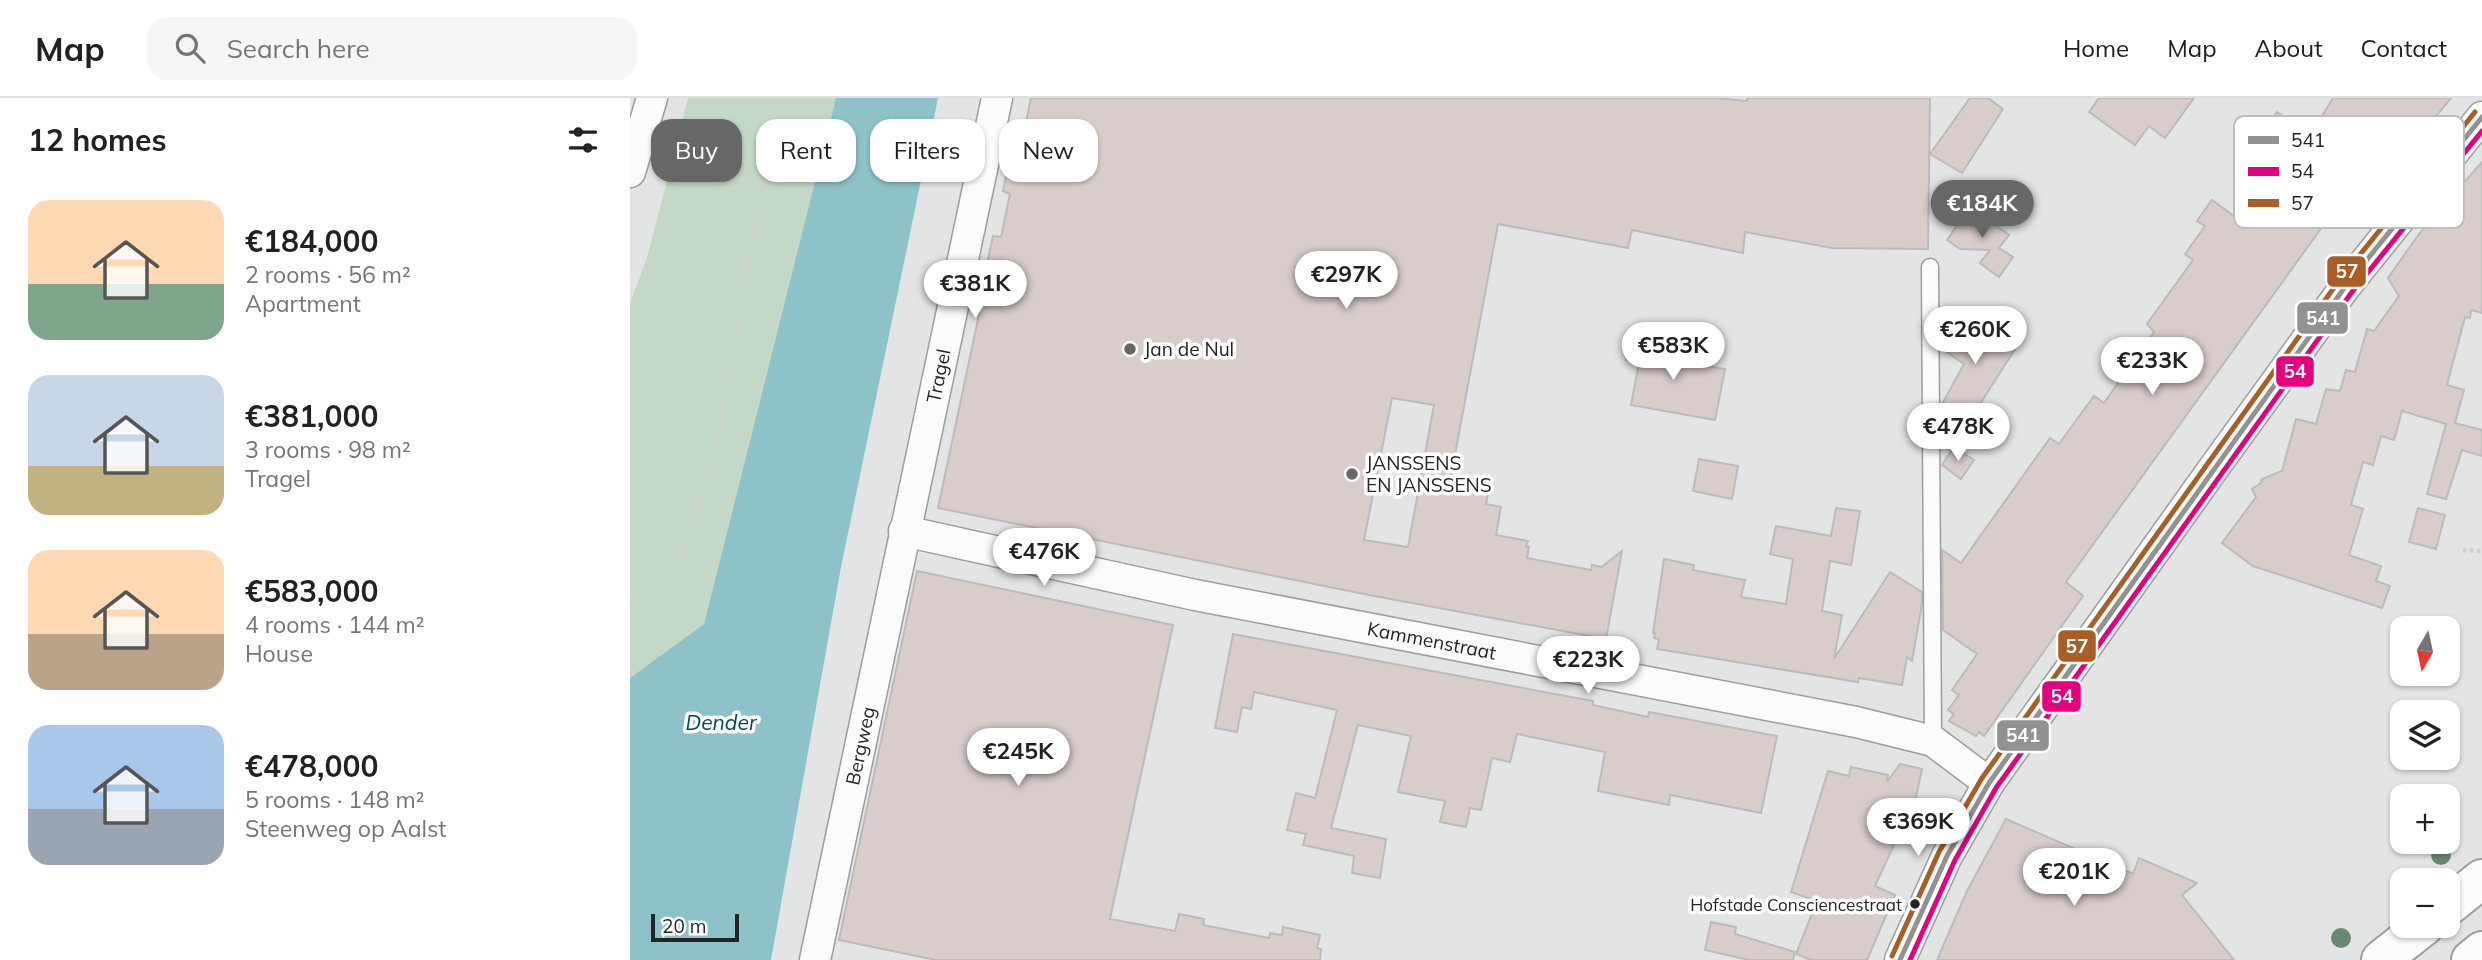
<!DOCTYPE html>
<meta charset="utf-8">
<style>
:root{--surface:#fff;--page:#f6f6f6;--text:#202124;--muted:#757577;--line:#e0e0e0;--accent:#666767}
body{margin:0;font-family:Mulish,sans-serif;background:var(--page);color:var(--text);height:100vh;display:flex;flex-direction:column;font-size:26px;white-space:nowrap}
*{box-sizing:border-box;margin:0}
p{font-size:23px;color:var(--muted)}
.icon{flex:none;width:38px;height:38px;fill:none;stroke:currentColor;stroke-width:2;stroke-linecap:round;stroke-linejoin:round}
.map{position:relative;flex:1;overflow:hidden}
.sheet{display:flex;flex-direction:column;background:var(--surface);width:630px}
.sheet>*{flex:none}
.hud{position:absolute;left:21px;top:21px;width:665px;height:63px;display:flex;gap:14px}
.needle{width:46px;rotate:189deg}
.controls{position:absolute;left:1760px;top:518px;display:grid;gap:14px}
.controls a{display:grid;place-items:center;width:70px;height:70px;border-radius:14px;background:var(--surface);box-shadow:0 2px 5px #0004;font-size:35px}
.scale{position:absolute;left:21px;bottom:18px;width:88px;box-sizing:border-box;padding-left:7px;border:4px solid #232424;border-top:0;font-size:19px;line-height:24px;white-space:nowrap;color:#232424;-webkit-text-stroke:5px #fff;paint-order:stroke}
.price{position:absolute;translate:-50% -60px;padding:0 16px;border-radius:24px;background:#fff;color:#222;font-size:23px;line-height:46px;filter:drop-shadow(0 2px 4px #0008)}
.price::after{content:'';position:absolute;left:50%;top:42px;width:21px;height:16px;margin-left:-10px;background:inherit;clip-path:polygon(0 0,100% 0,50% 100%)}
.price.current{background:var(--accent);color:#fff}
ul{padding:0;list-style:none}
li{display:flex;align-items:center;gap:21px;height:175px;padding:0 28px}
li span{display:grid;place-items:center;flex:none;width:196px;height:140px;border-radius:21px;color:#555}
li>.icon{margin-inline-start:auto}
span .icon{width:84px;height:84px;fill:#fffc;stroke-width:1}
li b{font-size:30px}
h2{display:flex;justify-content:space-between;align-items:center;height:84px;padding:0 28px;font-size:30px}
.chip{padding:0 24px;border-radius:21px;background:var(--surface);box-shadow:0 2px 5px #0004;font-size:24px;line-height:63px}
.chip.current{background:var(--accent);color:#fff}
header{display:flex;align-items:center;gap:42px;box-sizing:border-box;height:98px;padding:0 35px;background:var(--surface);border-bottom:2px solid var(--line)}
header strong{font-size:33px}
nav{display:flex;gap:38px;margin-inline-start:auto;font-size:24px}
.search{width:490px;height:63px;background:var(--page);display:flex;align-items:center;gap:18px;box-sizing:border-box;padding:0 24px;border-radius:21px;color:var(--muted);font-size:26px}
main{display:flex;flex:1;min-height:0}
.map>svg:first-child{display:block}
</style>
<header>
<strong>Map</strong>
<div class="search"><svg class="icon" aria-label="search" viewBox="0 0 24 24"><circle cx="10" cy="10" r="6"/><path d="M15 15l6 6"/></svg>Search here</div>
<nav><a>Home</a><a>Map</a><a>About</a><a>Contact</a></nav>
</header>
<main>
<section class="sheet">
<h2>12 homes<svg class="icon" aria-label="filters" viewBox="0 0 24 24"><path d="M4 7h16M4 17h16"/><circle cx="9" cy="7" r="2"/><circle cx="15" cy="17" r="2"/></svg></h2>
<ul>
<li><span style="background:linear-gradient(#ffd9b3 60%,#7fa58c 0)"><svg class="icon" aria-label="home" viewBox="0 0 24 24"><path d="M3 11l9-7 9 7M6 9v11h12V9"/></svg></span><div><b>€184,000</b><p>2 rooms · 56 m²</p><p>Apartment</p></div></li>
<li><span style="background:linear-gradient(#c9d6e8 65%,#c2b280 0)"><svg class="icon" aria-label="home" viewBox="0 0 24 24"><path d="M3 11l9-7 9 7M6 9v11h12V9"/></svg></span><div><b>€381,000</b><p>3 rooms · 98 m²</p><p>Tragel</p></div></li>
<li><span style="background:linear-gradient(#ffd9b3 60%,#b9a48a 0)"><svg class="icon" aria-label="home" viewBox="0 0 24 24"><path d="M3 11l9-7 9 7M6 9v11h12V9"/></svg></span><div><b>€583,000</b><p>4 rooms · 144 m²</p><p>House</p></div></li>
<li><span style="background:linear-gradient(#a9c7e8 60%,#9aa5b1 0)"><svg class="icon" aria-label="home" viewBox="0 0 24 24"><path d="M3 11l9-7 9 7M6 9v11h12V9"/></svg></span><div><b>€478,000</b><p>5 rooms · 148 m²</p><p>Steenweg op Aalst</p></div></li>
</ul>
</section>
<div class="map">
<svg width="1852" height="862" viewBox="0 0 1852 862">
<rect width="100%" height="100%" fill="#e3e4e4"/>
<polygon fill="#c3d8c6" points="58,0 206,0 74,526 0,580 0,205 17,160"/>
<polygon fill="#8dc2c9" points="206,0 308,0 211,469 141,862 0,862 0,580 74,526"/>
<g fill="#d9cdcc" stroke="#bbb" stroke-width="2" fill-rule="evenodd">
<path d="M401 0H1087L1117 3V0H1300L1298 151 1202 150 1115 134 1113 155 1002 132 998 150 868 126 821 378 860 385 856 406 871 409 866 437 898 443 896 448 899 449 897 460 961 472 962 467 972 469 992 453 976 541 739 497 308 410 354 193H351L363 138 371 139 380 96 373 93 384 40 392 42ZM762 300 804 307 778 449 734 442Z"/>
<polygon points="1340,0 1358,0 1373,11 1332,75 1300,56"/>
<polygon points="1469,0 1564,0 1535,40 1519,28 1505,47 1459,14"/>
<polygon points="1703,0 1821,0 1774,58 1752,46 1436,484 1453,498 1354,638 1349,634 1346,638 1319,623 1324,616 1318,612 1329,597 1322,592 1347,556 1313,532 1312,452 1331,465 1420,340 1429,346 1464,298 1474,305 1524,234 1517,226 1563,162 1555,156 1575,128 1567,123 1582,102 1611,123 1639,83 1613,64 1647,14 1681,36"/>
<polygon points="1852,64 1852,215 1841,212 1840,220 1835,219 1817,287 1834,292 1825,325 1852,332 1852,358 1832,352 1816,401 1797,396 1816,326 1772,313 1764,342 1751,338 1743,367 1733,364 1721,407 1733,411 1719,457 1751,468 1746,483 1760,488 1752,510 1623,468 1592,445 1626,399 1622,391 1631,385 1632,381 1652,373 1666,321 1686,326 1696,291 1710,293 1716,272 1725,274 1737,231 1744,233 1769,198 1758,180 1789,136"/>
<polygon points="1340,109 1379,137 1369,150 1383,159 1369,179 1350,165 1360,152 1330,151 1317,142"/>
<polygon points="1338,213 1387,248 1350,306 1353,309 1341,329 1311,308 1334,266 1311,250"/>
<polygon points="1002,236 1034,242 1031,260 1095,271 1085,322 1001,307 1009,265 996,262"/>
<polygon points="1324,349 1344,362 1331,381 1312,367"/>
<polygon points="1069,361 1108,368 1102,401 1063,393"/>
<polygon points="1206,410 1230,413 1221,467 1200,463 1192,513 1212,517 1204,561 1260,474 1292,494 1292,506 1282,563 1277,559 1272,587 1229,580 1228,584 1027,551 1029,541 1024,540 1025,535 1023,535 1034,461 1064,467 1063,472 1115,482 1111,499 1156,506 1163,461 1140,456 1146,428 1201,438"/>
<polygon points="1788,410 1815,417 1806,451 1779,444"/>
<polygon points="287,473 543,527 480,821 545,833 549,816 574,821 573,827 639,840 640,835 652,837 653,829 690,837 687,850 691,851 690,862 306,862 209,842"/>
<polygon points="603,536 963,603 963,607 1018,619 1019,614 1147,638 1131,715 1040,697 1039,707 968,693 975,654 887,636 880,664 862,660 851,712 840,710 836,729 810,724 815,703 768,694 781,638 728,627 701,730 756,741 750,780 722,775 724,758 673,747 676,736 657,732 666,695 685,700 707,612 624,594 621,611 612,609 607,634 585,630"/>
<polygon points="1270,666 1292,671 1286,699 1245,788 1265,797 1237,862 1181,862 1166,856 1187,803 1161,794 1198,673 1219,678 1221,669 1258,677 1257,684"/>
<polygon points="1376,721 1503,776 1509,760 1567,785 1552,797 1604,862 1307,862 1337,793"/>
<polygon points="1081,824 1106,829 1105,836 1165,854 1163,862 1119,862 1075,852"/>
</g>
<g fill="none" stroke-linecap="round" stroke-linejoin="round">
<defs>
<polyline id="service" points="1300,169 1303,643"/>
<g id="minor">
<polyline points="0,74 22,0"/>
<path id="s1" d="M274 433 565 497 1226 624 1303 643 1359 685"/>
<path id="s2" d="M185 862 367 0"/>
<polyline points="1270,862 1317,758 1359,685 1583,371 1715,189 1852,19"/>
</g>
<g id="secondary">
<polyline points="1818,808 1852,781"/>
<polyline points="1751,862 1794,828"/>
<polyline points="1841,862 1852,853"/>
</g>
</defs>
<use href="#service" stroke="#9c9d9d" stroke-width="19"/>
<use href="#minor" stroke="#9c9d9d" stroke-width="33"/>
<use href="#secondary" stroke="#9c9d9d" stroke-width="42"/>
<g stroke="#cfd0d0" stroke-width="4.5" stroke-dasharray="3.5 3.5" stroke-linecap="butt">
<polyline points="1833,452 1852,453"/>
<polyline points="0,509 51,462 62,436 87,345 147,0"/>
</g>
<use href="#service" stroke="#fbfbfb" stroke-width="16"/>
<use href="#minor" stroke="#fbfbfb" stroke-width="30"/>
<use href="#secondary" stroke="#fbfbfb" stroke-width="38"/>
<defs>
<polyline id="bus-1" points="1270,862 1317,758 1359,685 1715,189 1852,19"/>
<polyline id="bus-2" points="1280,862 1325,762 1366,690 1722,194 1852,33"/>
<polyline id="bus-3" points="1262,858 1309,754 1352,680 1708,184 1845,14"/>
</defs>
<use href="#bus-1" stroke="#fff" stroke-width="10"/>
<use href="#bus-2" stroke="#fff" stroke-width="10"/>
<use href="#bus-3" stroke="#fff" stroke-width="10"/>
<use href="#bus-1" stroke="#919292" stroke-width="5"/>
<use href="#bus-2" stroke="#e6007e" stroke-width="5"/>
<use href="#bus-3" stroke="#a85e24" stroke-width="5"/>
</g>
<g fill="#698772">
<circle cx="1811" cy="757" r="10"/>
<circle cx="1711" cy="840" r="10"/>
</g>
<g fill="#666767" stroke="#fff" stroke-width="2.5">
<circle cx="500" cy="251" r="7"/>
<circle cx="722" cy="376" r="7"/>
</g>
<circle fill="#232424" stroke="#fff" stroke-width="2.5" cx="1285" cy="806" r="6"/>
<g text-anchor="middle" stroke-width="7" stroke-linejoin="round" paint-order="stroke">
<g font-size="17" fill="#232424" stroke="#fff" text-anchor="end">
<text x="1272" y="813">Hofstade Consciencestraat</text>
</g>
<g font-size="19" fill="#232424" stroke="#fff" text-anchor="start">
<text x="514" y="258">Jan de Nul</text>
<text x="736" y="372">JANSSENS<tspan x="736" dy="22">EN JANSSENS</tspan></text>
</g>
<g font-size="19" fill="#232424" stroke="#fff">
<text dy="7" stroke="none"><textPath href="#s2" startOffset="597">Tragel</textPath></text>
<text dy="7" stroke="none"><textPath href="#s1" startOffset="539">Kammenstraat</textPath></text>
<text dy="7" stroke="none"><textPath href="#s2" startOffset="219">Bergweg</textPath></text>
</g>
<g font-size="21" font-style="italic" fill="#004850" stroke="#fff">
<text x="91" y="632">Dender</text>
</g>
</g>
<rect x="1604" y="18" width="230" height="112" rx="10" fill="#fff" stroke="#bdbdbd" stroke-width="2"/>
<rect x="1618" y="38" width="31" height="8" fill="#919292"/>
<rect x="1618" y="69" width="31" height="9" fill="#e6007e"/>
<rect x="1618" y="101" width="31" height="8" fill="#a85e24"/>
<g font-size="19" fill="#232424">
<text x="1661" y="49">541</text>
<text x="1661" y="80">54</text>
<text x="1661" y="112">57</text>
</g>
<g stroke="#fff" stroke-width="2.5">
<rect x="1696" y="157" width="41" height="33" rx="7" fill="#a85e24"/>
<rect x="1666" y="203" width="53" height="34" rx="7" fill="#919292"/>
<rect x="1645" y="257" width="40" height="33" rx="7" fill="#e6007e"/>
<rect x="1427" y="531" width="40" height="34" rx="7" fill="#a85e24"/>
<rect x="1411" y="582" width="41" height="33" rx="7" fill="#e6007e"/>
<rect x="1366" y="621" width="54" height="33" rx="7" fill="#919292"/>
</g>
<g font-size="19" text-anchor="middle" font-weight="bold" fill="#fff">
<text x="1717" y="180">57</text>
<text x="1693" y="227">541</text>
<text x="1665" y="280">54</text>
<text x="1447" y="555">57</text>
<text x="1432" y="605">54</text>
<text x="1393" y="644">541</text>
</g>
</svg>
<div class="controls">
<a><svg class="needle" viewBox="-14 -14 28 28"><path d="M0-13l5 13h-10z" fill="#e53935"/><path d="M0 13l5-13h-10z" fill="#757577"/></svg></a>
<a><svg class="icon" aria-label="layers" viewBox="0 0 24 24"><path d="M12 4l9 5-9 5-9-5zM3 14l9 5 9-5"/></svg></a>
<a>+</a>
<a>−</a>
</div>
<div class="scale">20 m</div>
<b class="price current" style="left:1352px;top:142px">€184K</b>
<b class="price" style="left:716px;top:213px">€297K</b>
<b class="price" style="left:345px;top:222px">€381K</b>
<b class="price" style="left:1345px;top:268px">€260K</b>
<b class="price" style="left:1043px;top:284px">€583K</b>
<b class="price" style="left:1522px;top:299px">€233K</b>
<b class="price" style="left:1328px;top:365px">€478K</b>
<b class="price" style="left:414px;top:490px">€476K</b>
<b class="price" style="left:958px;top:598px">€223K</b>
<b class="price" style="left:388px;top:690px">€245K</b>
<b class="price" style="left:1288px;top:760px">€369K</b>
<b class="price" style="left:1444px;top:810px">€201K</b>
<div class="hud">
<a class="chip current">Buy</a>
<a class="chip">Rent</a>
<a class="chip">Filters</a>
<a class="chip">New</a>
</div>
</div>
</main>
